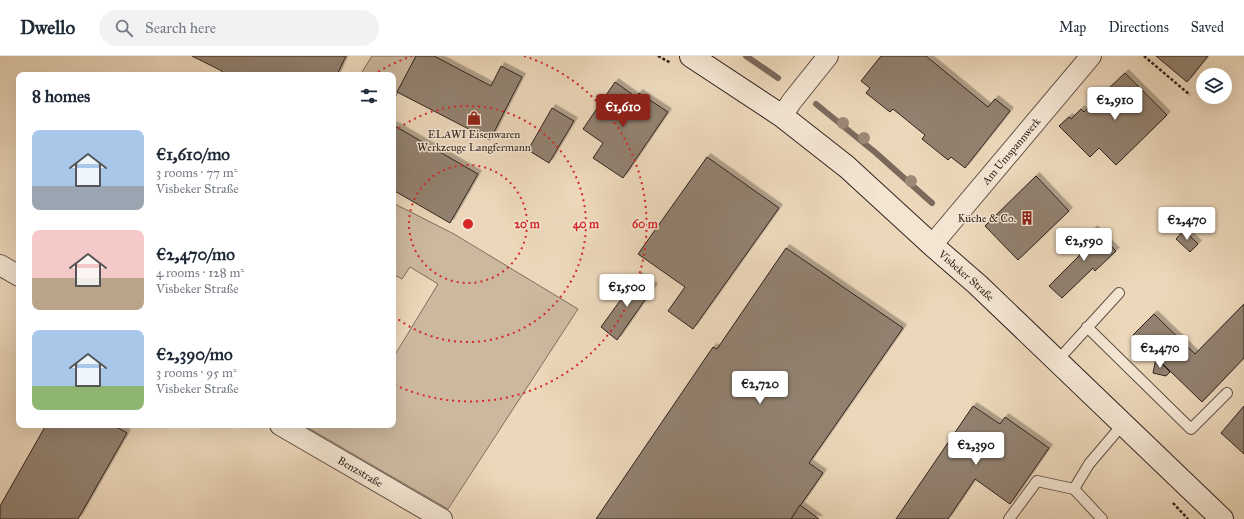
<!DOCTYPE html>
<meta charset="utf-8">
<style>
:root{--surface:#fff;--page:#f2f2f3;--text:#1f2937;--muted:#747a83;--line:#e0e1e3;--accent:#8f2418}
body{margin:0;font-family:"IM FELL Great Primer",serif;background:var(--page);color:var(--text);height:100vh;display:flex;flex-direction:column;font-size:15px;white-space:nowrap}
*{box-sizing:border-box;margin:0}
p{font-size:13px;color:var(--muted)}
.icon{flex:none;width:22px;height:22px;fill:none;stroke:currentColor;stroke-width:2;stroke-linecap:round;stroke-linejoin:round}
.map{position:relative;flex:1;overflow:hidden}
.panel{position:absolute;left:16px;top:16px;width:380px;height:356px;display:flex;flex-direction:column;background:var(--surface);border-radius:8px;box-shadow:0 4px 16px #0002}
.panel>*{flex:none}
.controls{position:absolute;left:1196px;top:12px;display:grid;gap:8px}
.controls a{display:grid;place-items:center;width:36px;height:36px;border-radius:50%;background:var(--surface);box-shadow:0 4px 16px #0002;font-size:20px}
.price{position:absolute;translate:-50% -34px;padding:0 9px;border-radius:4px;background:#fff;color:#222;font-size:13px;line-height:26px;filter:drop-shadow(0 1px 2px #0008)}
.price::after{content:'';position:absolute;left:50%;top:24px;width:12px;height:9px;margin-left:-6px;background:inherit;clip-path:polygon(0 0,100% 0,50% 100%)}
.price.current{background:var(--accent);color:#fff}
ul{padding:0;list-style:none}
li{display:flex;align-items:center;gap:12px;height:100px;padding:0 16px}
li span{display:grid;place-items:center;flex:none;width:112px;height:80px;border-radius:8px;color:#555}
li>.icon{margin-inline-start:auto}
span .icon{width:48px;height:48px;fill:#fffc;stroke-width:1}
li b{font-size:17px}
h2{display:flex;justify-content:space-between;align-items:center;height:48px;padding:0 16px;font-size:17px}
header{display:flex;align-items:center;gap:24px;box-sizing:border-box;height:56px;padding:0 20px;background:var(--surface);border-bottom:1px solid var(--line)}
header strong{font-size:19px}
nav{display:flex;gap:22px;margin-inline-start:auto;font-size:14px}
.search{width:280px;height:36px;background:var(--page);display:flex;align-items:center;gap:10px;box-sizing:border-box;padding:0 14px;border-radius:22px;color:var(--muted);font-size:15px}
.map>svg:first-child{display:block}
</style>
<header>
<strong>Dwello</strong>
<div class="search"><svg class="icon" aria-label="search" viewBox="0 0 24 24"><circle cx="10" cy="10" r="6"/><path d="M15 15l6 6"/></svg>Search here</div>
<nav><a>Map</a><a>Directions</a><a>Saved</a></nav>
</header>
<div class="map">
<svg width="1244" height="463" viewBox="0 0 1244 463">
<defs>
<filter id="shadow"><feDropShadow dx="3.5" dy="-3.5" stdDeviation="0" flood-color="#0004"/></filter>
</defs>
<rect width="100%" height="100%" fill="#ecd7ba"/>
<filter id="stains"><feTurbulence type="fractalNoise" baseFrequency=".005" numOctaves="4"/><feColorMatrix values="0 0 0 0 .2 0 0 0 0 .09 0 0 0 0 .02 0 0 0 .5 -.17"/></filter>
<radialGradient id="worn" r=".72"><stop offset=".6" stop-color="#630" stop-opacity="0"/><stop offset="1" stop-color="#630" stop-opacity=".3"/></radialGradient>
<g fill="#ccb89f" stroke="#7e6e5e">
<polygon points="372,0 416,0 396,40 393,42 393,19 360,19"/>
<polygon points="393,147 454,178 578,253 448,453 303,369 393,369 393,302 438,228 410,211 402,223 393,218"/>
</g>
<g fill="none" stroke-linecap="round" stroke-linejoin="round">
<g stroke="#7b6a5c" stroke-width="6">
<polyline points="746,0 778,22"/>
<polyline points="816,48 876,97 932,147"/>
</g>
</g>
<g fill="#92816f" stroke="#31231e" filter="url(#shadow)">
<polygon points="192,0 346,0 337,19 220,19 222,15"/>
<polygon points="416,0 434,0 491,30 501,10 522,21 490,84 397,36"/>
<polygon points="881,0 926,0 988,51 995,43 1010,55 965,112 951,101 948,104 922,83 925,79 893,53 890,56 866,37 870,32 861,25"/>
<polygon points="1156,0 1208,0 1187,26"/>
<polygon points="1125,17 1167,59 1116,109 1099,92 1090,101 1059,70 1069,61 1071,63 1081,53 1084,56"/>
<polygon points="615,26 636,41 639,37 668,56 623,122 593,102 603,87 583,73"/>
<polygon points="552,52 574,65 549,107 528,94"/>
<polygon points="393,69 478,118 450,167 393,134"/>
<polygon points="707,101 779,152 693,273 668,255 685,231 638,198"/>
<polygon points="1036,120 1069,155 1018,204 985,170"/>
<polygon points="1094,173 1116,195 1095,215 1093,212 1062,242 1049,230 1080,199 1074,192"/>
<polygon points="1184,174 1198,188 1190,196 1176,183"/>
<polygon points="786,192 903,272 809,407 823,417 791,463 596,463 713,291 717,293"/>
<polygon points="638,220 654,231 617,284 601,271"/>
<polygon points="1244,248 1244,302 1202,346 1133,279 1154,258 1195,298"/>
<polygon points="1156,302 1170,316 1166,320 1153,317"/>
<polygon points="973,350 1000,368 1005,361 1049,392 1010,448 975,423 948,463 896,463"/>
<polygon points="1244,350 1244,398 1221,377"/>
<polygon points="46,369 113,369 127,377 78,463 0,463 0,450"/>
<polygon points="800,449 819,463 791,463"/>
</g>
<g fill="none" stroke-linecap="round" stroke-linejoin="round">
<defs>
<g id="lane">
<polyline points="1087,271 1191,373 1227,337"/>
<polyline points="1057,305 1119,237"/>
<polyline points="1074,433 1089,408 1123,368"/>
<polyline points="1009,463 1037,425 1074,433 1102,463"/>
</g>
<g id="street">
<polyline points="782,60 792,45 828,0"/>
<path id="s1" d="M932 189 1091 0"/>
<polyline points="0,209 19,220"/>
<path id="s2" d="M280 369 442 463"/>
</g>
<g id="secondary">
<path id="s3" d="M691 0 782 60 847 111 932 189 978 229 1222 463"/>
</g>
</defs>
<use href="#lane" stroke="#605045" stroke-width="12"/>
<use href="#street" stroke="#605045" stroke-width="22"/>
<use href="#secondary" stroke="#31231e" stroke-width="24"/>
<g stroke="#31231e" stroke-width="2.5" stroke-dasharray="3 2" stroke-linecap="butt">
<polyline points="658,0 671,7"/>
<polyline points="1144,0 1190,39"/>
<polyline points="1173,447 1188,463"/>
</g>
<use href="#lane" stroke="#f3e5d2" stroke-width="10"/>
<use href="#street" stroke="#f3e5d2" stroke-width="20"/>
<use href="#secondary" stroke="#f3e5d2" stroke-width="22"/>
</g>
<g fill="#9b8876">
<circle cx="843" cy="67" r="6"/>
<circle cx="864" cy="82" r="6"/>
<circle cx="911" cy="125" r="6"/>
</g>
<g fill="none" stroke="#d62828" stroke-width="2" stroke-dasharray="2 4">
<circle cx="468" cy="168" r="59"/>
<path d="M394 76A118 118 0 1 1 394 260"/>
<path d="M373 19A177 177 0 0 1 412 0M524 0A177 177 0 1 1 393 328"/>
</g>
<defs>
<symbol id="shop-bare" viewBox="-9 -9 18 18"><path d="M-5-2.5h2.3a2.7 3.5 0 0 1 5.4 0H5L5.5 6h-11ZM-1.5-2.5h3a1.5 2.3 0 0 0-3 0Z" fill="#8f2418" stroke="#f3e5d2" stroke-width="2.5" paint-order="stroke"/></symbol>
<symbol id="building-bare" viewBox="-9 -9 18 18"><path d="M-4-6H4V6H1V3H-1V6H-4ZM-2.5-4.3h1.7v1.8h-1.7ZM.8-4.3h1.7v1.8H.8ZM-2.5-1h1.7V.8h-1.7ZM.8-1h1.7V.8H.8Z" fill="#8f2418" stroke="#f3e5d2" stroke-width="2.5" paint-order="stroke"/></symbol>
</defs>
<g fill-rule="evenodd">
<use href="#shop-bare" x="464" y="52" width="20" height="20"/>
<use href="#building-bare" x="1017" y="152" width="20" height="20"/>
</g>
<g text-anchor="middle" stroke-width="3" stroke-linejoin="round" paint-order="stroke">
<g font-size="11" fill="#31231e" stroke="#f3e5d2">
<text x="474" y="82">ELAWI Eisenwaren<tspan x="474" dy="13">Werkzeuge Langfermann</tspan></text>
<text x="1016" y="166" text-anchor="end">Küche &amp; Co.</text>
</g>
<g font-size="11" fill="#31231e" stroke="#f3e5d2">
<text dy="4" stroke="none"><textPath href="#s1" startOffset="123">Am Umspannwerk</textPath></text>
<text dy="4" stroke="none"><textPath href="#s3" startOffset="353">Visbeker Straße</textPath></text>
<text dy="4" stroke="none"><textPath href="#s2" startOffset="93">Benzstraße</textPath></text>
</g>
</g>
<circle cx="468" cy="168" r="6" fill="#d62828" stroke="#f3e5d2" stroke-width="2"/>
<g font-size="12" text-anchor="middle" font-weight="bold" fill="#d62828" stroke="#f3e5d2" stroke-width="3" stroke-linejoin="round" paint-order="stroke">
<text x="527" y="172">20 m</text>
<text x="586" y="172">40 m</text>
<text x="645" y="172">60 m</text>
</g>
<rect width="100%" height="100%" filter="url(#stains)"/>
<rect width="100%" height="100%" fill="url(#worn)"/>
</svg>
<div class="controls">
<a><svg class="icon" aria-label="layers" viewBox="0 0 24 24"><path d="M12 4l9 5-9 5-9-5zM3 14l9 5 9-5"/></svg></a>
</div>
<b class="price" style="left:1115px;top:65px">€2,910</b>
<b class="price current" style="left:623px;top:72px">€1,610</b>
<b class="price" style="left:1187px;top:185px">€2,470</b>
<b class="price" style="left:1084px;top:206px">€2,590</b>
<b class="price" style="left:627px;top:252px">€1,500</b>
<b class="price" style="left:1160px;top:313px">€2,470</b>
<b class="price" style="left:760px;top:349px">€2,720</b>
<b class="price" style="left:976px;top:410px">€2,390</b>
<section class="panel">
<h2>8 homes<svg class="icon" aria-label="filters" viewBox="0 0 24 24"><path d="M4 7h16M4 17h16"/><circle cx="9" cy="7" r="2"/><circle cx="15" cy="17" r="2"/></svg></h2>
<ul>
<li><span style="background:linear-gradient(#a9c7e8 70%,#9aa5b1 0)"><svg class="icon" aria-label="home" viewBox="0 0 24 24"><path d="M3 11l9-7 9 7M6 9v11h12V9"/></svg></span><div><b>€1,610/mo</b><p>3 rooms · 77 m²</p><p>Visbeker Straße</p></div></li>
<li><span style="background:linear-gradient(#f6c9c9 60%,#b9a48a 0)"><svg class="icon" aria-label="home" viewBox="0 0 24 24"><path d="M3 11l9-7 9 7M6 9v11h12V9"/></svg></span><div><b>€2,470/mo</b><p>4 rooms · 128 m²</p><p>Visbeker Straße</p></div></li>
<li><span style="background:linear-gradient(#a9c7e8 70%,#8fb573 0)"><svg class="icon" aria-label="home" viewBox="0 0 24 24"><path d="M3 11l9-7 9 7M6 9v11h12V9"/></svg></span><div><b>€2,390/mo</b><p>3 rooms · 95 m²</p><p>Visbeker Straße</p></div></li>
</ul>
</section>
</div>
